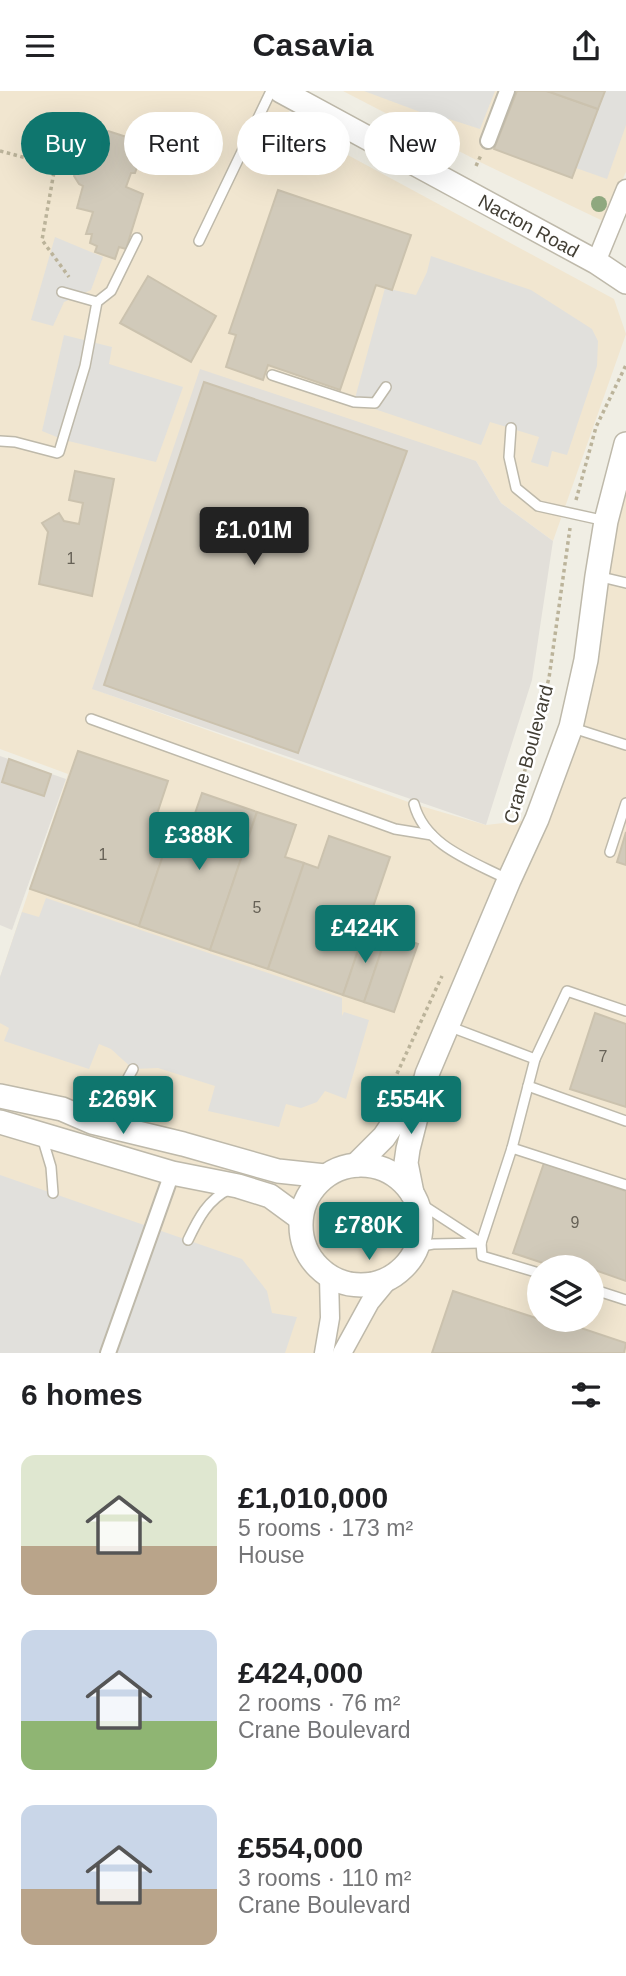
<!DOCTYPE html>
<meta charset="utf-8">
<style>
:root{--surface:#fff;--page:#f6f6f6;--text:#202124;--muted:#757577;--accent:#0f766e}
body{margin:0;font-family:Arial,sans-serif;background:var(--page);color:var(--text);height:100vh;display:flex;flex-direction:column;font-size:26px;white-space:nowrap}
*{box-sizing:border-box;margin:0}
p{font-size:23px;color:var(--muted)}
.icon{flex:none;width:38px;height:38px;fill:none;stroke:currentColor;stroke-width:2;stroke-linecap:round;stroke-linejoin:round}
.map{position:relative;height:1262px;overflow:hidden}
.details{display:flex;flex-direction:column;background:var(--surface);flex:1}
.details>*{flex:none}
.banner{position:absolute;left:21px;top:21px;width:584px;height:63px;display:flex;gap:14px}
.controls{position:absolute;left:527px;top:1164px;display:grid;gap:14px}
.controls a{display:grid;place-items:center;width:77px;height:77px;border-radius:50%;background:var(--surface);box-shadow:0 7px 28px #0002;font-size:35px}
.price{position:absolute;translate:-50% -60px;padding:0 16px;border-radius:7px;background:var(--accent);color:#fff;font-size:23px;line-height:46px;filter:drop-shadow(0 2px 4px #0008)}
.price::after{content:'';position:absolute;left:50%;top:42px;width:21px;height:16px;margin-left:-10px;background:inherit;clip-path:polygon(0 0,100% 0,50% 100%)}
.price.active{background:#222;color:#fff}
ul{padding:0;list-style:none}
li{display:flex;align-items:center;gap:21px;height:175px;padding:0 21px}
li span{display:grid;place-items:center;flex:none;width:196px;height:140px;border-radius:14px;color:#555}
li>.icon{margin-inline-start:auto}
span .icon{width:84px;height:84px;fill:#fffc;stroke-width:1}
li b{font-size:30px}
h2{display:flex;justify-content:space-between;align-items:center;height:84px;padding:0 21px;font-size:30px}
.tag{padding:0 24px;border-radius:32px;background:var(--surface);box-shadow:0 7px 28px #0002;font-size:24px;line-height:63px}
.tag.active{background:var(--accent);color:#fff}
header{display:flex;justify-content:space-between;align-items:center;height:91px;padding:0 21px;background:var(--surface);font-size:32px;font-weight:700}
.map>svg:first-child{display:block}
</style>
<header><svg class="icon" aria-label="menu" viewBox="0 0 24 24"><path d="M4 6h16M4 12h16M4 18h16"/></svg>Casavia<svg class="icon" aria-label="share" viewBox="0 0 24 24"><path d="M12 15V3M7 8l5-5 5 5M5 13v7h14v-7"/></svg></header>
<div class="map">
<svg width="626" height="1262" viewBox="0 0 626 1262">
<rect width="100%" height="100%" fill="#f0eee4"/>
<g fill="#f1e6d0" fill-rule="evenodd">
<path d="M0 0H303L283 29 614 208 626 243 553 450 501 412 476 370 93 598 414 713 486 734 537 728 571 636 626 353V1262H0V886L68 683 0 658ZM539 1176H592V1228H539Z"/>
<polygon points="343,0 626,0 626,81 603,130 480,71"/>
</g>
<g fill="#e2dfd9">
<polygon points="200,278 476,370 501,412 553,450 532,589 486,734 92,598"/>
<polygon points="0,665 66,688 12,839 0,834"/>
</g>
<g fill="#e1e0dc">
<polygon points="364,0 495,0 480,38 449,28 447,31"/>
<polygon points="605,0 626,0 626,34 607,88 576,77"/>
<polygon points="55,146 103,166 91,199 64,211 53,235 31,229"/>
<polygon points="431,165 531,199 592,238 598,250 597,275 567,364 552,360 548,376 531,371 539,346 490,331 481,354 354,311 385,197 416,204 427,181"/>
<polygon points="64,244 112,256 109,273 183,296 156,371 64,349 42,340"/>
<polygon points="46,807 342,907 342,925 344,921 369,929 346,1008 325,1000 317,1011 301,1017 286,1013 279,1036 208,1020 215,995 158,977 133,978 111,958 99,953 89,978 4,950 9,937 0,932 0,886 22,821 39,826"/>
<polygon points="0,1084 242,1168 267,1200 272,1222 297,1226 285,1262 0,1262"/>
</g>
<g fill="#d1caba" stroke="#cbc2ae" stroke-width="2">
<polygon points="517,0 547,0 598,18 572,87 494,58"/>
<polygon points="547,0 605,0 598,18"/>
<polygon points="108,40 133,48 136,54 134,60 129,64 128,66 139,70 135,82 131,82 126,96 143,103 126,158 119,156 115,168 95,161 97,155 90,152 92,143 86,143 93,121 77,117 83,95 79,93 74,85 78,77 85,73 89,73 101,43"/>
<polygon points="278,99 411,144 392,199 376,194 340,299 268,274 263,289 226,276 236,244 229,242"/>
<polygon points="148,185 216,225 191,271 120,232"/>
<polygon points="204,291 407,360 298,662 104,594"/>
<polygon points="75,380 114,388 92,505 39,493 48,441 42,432 59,422 64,430 79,433 83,412 69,409"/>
<polygon points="78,660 168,690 157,723 175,729 139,835 30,798"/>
<polygon points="9,668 51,683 44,705 2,691"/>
<polygon points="202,702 257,721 210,859 139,835 175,729 191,734"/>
<polygon points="257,721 296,734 285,766 304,772 268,878 210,859"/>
<polygon points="626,741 626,774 617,771"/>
<polygon points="329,745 390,766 343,904 268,878 304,772 318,777"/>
<polygon points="366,836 387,843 364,911 343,904"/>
<polygon points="387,843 418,853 394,921 364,911"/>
<polygon points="595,922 626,933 626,1016 570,998"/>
<polygon points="544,1072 626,1100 626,1190 592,1178 592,1176 579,1174 579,1176 555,1176 513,1162"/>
<polygon points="453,1200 539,1228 554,1228 626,1252 624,1262 432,1262"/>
</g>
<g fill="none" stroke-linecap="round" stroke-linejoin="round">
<defs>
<g id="service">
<polyline points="199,150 271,0"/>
<polyline points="62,201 97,211"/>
<polyline points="272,284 354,311 375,312 386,296"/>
<polyline points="511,337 509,366 516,397 538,415 606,430"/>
<polyline points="0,350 15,351 57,362 59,361 85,275 97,211 111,200 137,147"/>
<polyline points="597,485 626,492"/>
<polyline points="91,628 395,738 432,744"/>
<polyline points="573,637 626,654"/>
<path d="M414 713C425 755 472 770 507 788"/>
<polyline points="610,761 626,712"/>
<polyline points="448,935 535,968"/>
<path d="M133 978C118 1002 122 1013 135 1037"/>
<polyline points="528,995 626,1030"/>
<path d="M77 1018C97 1017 108 1011 123 998"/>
<polyline points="42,1046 51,1076 53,1102"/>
<polyline points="512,1057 626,1094"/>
<polyline points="415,1109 481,1152"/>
<path d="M188 1149C198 1128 208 1108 230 1098"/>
<polyline points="417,1156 433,1153 481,1152"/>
<polyline points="539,1182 482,1165 481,1152 512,1057 535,968 567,900 626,920"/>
<polyline points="592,1198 626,1209"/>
</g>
<g id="pedestrian">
<polyline points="488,50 507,0"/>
<polyline points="108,1262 172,1082"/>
</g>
<g id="minor">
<polyline points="596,171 626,98"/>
<polyline points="324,1262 330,1227 329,1186"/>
<polyline points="342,1262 370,1211 389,1188"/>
</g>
<g id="tertiary">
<path id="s1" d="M281 0 596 171 626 191"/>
<polyline points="0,1005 62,1018 92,1031 183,1053 278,1080 325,1085"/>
<polyline points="0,1031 172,1082 238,1095 270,1105 300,1127"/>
<circle cx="361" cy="1134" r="60"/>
<polyline points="356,1074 384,1046 417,997"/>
<polyline points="412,1102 406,1072 408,1058 427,983 509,789 537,728 571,636 586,569 597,485 606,430 626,353"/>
</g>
</defs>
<use href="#service" stroke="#beb9aa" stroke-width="12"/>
<use href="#pedestrian" stroke="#beb9aa" stroke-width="18"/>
<use href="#minor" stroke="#beb9aa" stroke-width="21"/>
<use href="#tertiary" stroke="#beb9aa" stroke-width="26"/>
<g stroke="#bbb39a" stroke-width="3.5" stroke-dasharray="3.5 3.5" stroke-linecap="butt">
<polyline points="0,60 76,80"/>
<polyline points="55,75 42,149 69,186"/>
<polyline points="476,75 481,64"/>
<polyline points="576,409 596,336 626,274"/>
<polyline points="514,721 549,587 570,437"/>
<polyline points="394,989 442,885"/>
</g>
<use href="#service" stroke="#fff" stroke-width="9"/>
<use href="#pedestrian" stroke="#fff" stroke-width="14"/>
<use href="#minor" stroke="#fff" stroke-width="18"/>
<use href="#tertiary" stroke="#fff" stroke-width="23"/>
</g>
<circle fill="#8fa87f" cx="599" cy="113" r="8"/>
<g text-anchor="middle" stroke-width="5" stroke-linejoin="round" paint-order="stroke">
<g font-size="16" fill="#666156">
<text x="71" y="473">1</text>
<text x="103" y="769">1</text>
<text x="257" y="822">5</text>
<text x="603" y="971">7</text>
<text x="575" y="1137">9</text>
</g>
<g font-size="19" fill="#423e34" stroke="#fff">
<text dy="7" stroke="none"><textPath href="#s1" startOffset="282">Nacton Road</textPath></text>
<text transform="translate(528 663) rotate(-75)" y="7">Crane Boulevard</text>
</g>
</g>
</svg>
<div class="controls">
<a><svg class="icon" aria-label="layers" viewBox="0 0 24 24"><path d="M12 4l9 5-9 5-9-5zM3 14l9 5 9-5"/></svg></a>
</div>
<b class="price active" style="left:254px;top:476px">£1.01M</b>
<b class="price" style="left:199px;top:781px">£388K</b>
<b class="price" style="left:365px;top:874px">£424K</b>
<b class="price" style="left:123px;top:1045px">£269K</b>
<b class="price" style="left:411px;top:1045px">£554K</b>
<b class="price" style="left:369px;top:1171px">£780K</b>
<div class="banner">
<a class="tag active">Buy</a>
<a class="tag">Rent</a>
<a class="tag">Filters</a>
<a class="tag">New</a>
</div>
</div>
<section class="details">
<h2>6 homes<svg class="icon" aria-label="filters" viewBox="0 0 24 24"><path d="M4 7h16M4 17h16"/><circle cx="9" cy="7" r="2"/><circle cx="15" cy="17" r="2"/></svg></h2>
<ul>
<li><span style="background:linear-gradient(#dfe7d0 65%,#b9a48a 0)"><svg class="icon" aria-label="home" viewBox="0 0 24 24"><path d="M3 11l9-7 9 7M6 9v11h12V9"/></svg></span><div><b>£1,010,000</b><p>5 rooms · 173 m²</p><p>House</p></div></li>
<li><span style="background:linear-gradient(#c9d6e8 65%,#8fb573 0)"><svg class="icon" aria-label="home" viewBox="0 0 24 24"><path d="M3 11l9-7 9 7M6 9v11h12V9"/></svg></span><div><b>£424,000</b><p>2 rooms · 76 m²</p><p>Crane Boulevard</p></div></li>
<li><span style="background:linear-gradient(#c9d6e8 60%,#b9a48a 0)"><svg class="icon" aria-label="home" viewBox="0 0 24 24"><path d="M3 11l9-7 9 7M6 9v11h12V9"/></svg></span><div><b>£554,000</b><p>3 rooms · 110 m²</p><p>Crane Boulevard</p></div></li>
</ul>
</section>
